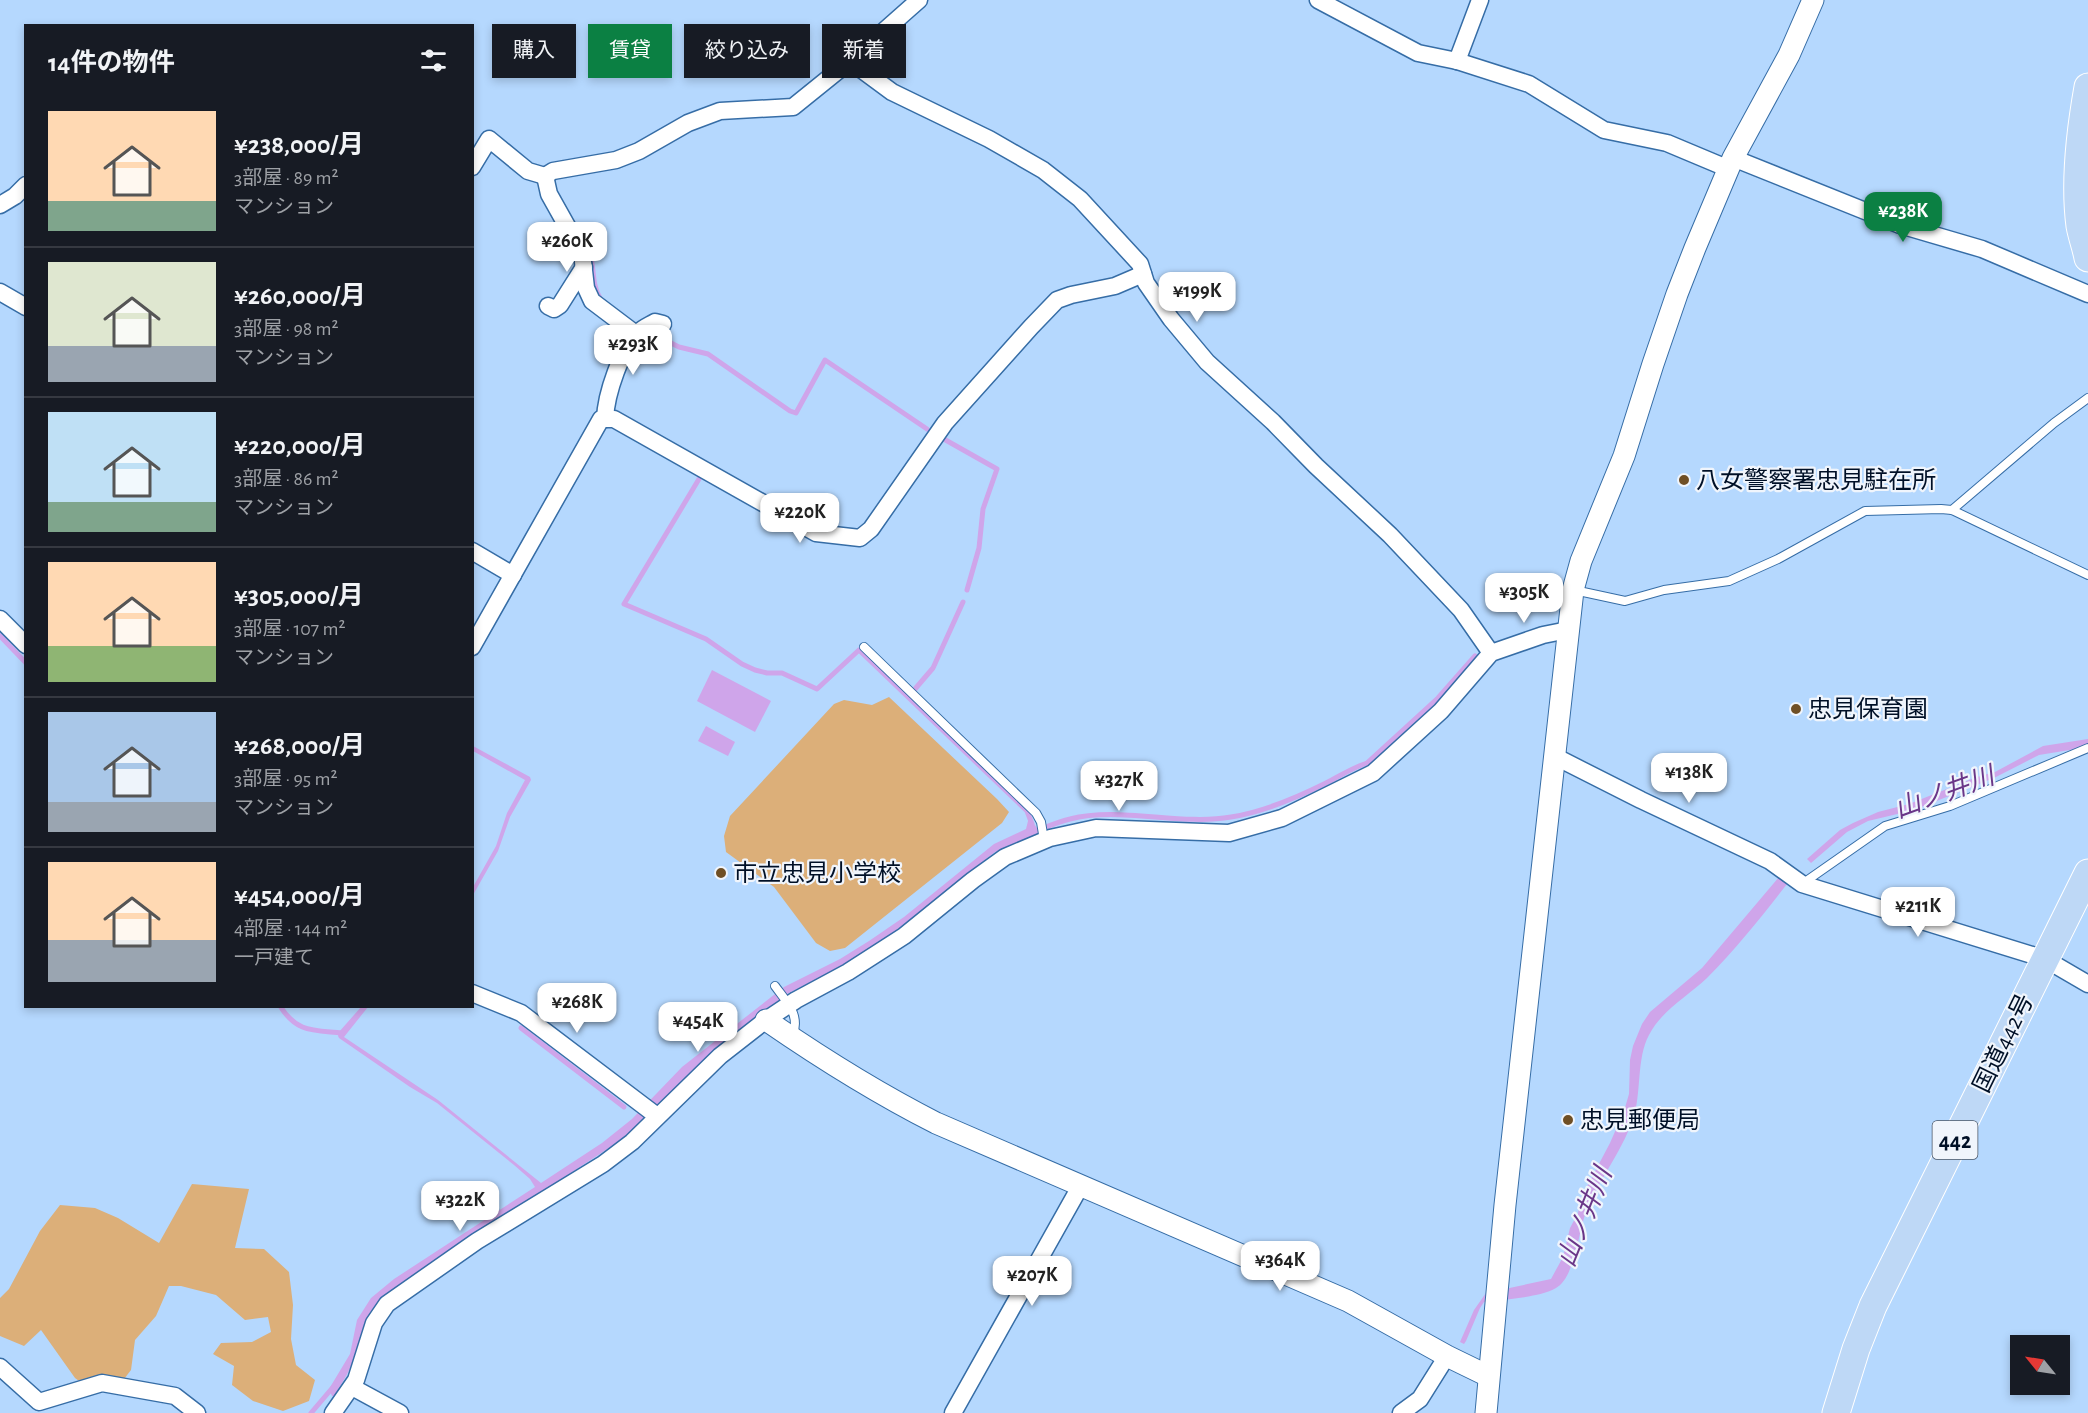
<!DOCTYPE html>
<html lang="ja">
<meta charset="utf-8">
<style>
:root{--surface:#171b24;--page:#20242c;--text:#f1f3f6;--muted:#9ea1a6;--line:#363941;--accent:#0b8043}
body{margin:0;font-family:"Alegreya Sans","Noto Sans JP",sans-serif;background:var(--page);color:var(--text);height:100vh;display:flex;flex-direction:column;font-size:22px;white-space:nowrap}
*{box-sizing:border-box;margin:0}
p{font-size:20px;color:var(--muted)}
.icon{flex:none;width:33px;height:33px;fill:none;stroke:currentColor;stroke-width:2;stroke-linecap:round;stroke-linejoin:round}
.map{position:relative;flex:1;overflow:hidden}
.details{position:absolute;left:24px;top:24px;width:450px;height:984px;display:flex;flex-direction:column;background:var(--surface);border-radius:0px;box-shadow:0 3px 9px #0003}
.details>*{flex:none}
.guide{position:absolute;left:492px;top:24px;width:570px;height:54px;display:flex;gap:12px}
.needle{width:39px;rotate:300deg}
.fabs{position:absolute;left:2010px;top:1335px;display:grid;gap:12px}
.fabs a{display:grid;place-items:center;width:60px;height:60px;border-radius:0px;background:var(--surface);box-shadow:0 3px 9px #0003;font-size:30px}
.price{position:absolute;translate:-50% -51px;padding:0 14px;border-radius:12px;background:#fff;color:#222;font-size:20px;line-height:39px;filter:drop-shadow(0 2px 3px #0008)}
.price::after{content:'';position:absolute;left:50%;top:36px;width:18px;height:14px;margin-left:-9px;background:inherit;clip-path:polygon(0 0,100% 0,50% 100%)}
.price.current{background:var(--accent);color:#fff}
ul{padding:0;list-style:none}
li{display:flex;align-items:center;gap:18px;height:150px;padding:0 24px}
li+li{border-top:2px solid var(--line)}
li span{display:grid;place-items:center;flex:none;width:168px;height:120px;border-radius:0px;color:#555}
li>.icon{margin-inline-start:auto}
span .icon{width:72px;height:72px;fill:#fffc;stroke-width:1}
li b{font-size:26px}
h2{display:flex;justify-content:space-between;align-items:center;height:72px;padding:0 24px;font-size:26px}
.pill{padding:0 21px;border-radius:0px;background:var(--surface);box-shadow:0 3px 9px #0003;font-size:21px;line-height:54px}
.pill.current{background:var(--accent);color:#fff}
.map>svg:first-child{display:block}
</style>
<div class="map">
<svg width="2088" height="1413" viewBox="0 0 2088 1413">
<rect width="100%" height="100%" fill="#b5d8fe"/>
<g fill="#dcaf79">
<polygon points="889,697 997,799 1009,812 1002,823 845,948 830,951 816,943 774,887 726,852 724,836 730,816 834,704 844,700 872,705"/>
<polygon points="192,1184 249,1189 235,1248 264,1249 289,1272 293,1305 291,1339 296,1365 315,1380 309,1401 283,1411 253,1401 232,1385 234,1366 213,1354 221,1343 252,1342 271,1332 268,1317 245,1320 216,1295 181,1286 169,1286 156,1316 135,1340 131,1370 114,1392 93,1391 75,1378 41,1330 24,1346 0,1336 0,1298 9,1289 40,1231 60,1205 95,1208 118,1218 159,1243"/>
</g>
<g fill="#cfa5ea">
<polygon points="712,670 771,701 755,732 697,701"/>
<polygon points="706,726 735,742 728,756 698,741"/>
<polygon points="2088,739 2088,747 2039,755 1994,778 1914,810 1868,821 1847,832 1811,863 1807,859 1840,830 1853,823 1878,812 1909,804 1977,777 1995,772 2043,746"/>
<polygon points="473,746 530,777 531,780 510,817 498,851 473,895 473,887 496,846 507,813 525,780 473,751"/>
<path d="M1029 817 1037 828 1039 834 995 852 880 943 844 965 787 994 704 1059 637 1126 618 1142 386 1294C363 1316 366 1325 357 1353 351 1368 343 1382 334 1396H332L329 1389 350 1354 357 1320 371 1298 394 1279 535 1187 530 1179 514 1165 437 1103 410 1087 339 1038 338 1036 339 1032 361 1007H368L344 1037 438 1100 541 1183 602 1143 632 1119 682 1067 784 987 840 959 869 941 904 917 994 844 1026 829Z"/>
<path d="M1779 877 1787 884C1762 916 1736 949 1707 978 1688 996 1661 1011 1649 1035 1636 1059 1642 1093 1633 1119 1621 1154 1596 1183 1584 1218 1578 1236 1574 1278 1556 1288 1538 1298 1505 1299 1484 1302L1480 1308 1466 1341 1464 1344 1460 1342 1474 1310 1486 1293 1551 1279 1563 1257 1570 1228 1578 1213 1582 1196 1610 1143 1624 1111 1629 1094 1630 1060 1633 1046 1642 1024 1650 1012 1702 968Z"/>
</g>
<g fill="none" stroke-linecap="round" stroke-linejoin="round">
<g stroke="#cfa5ea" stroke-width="5">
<path d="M587 247C596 263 590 282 600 298"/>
<polyline points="649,332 679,347 708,354 790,411 796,413 825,360 927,429"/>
<polyline points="942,438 997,469 983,509 979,548 967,590"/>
<polyline points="699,479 624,604 706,639 742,664 755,670 767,673 782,673 817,689 859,650 1027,811 1032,824"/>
<polyline points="0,636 26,663"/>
<polyline points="915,689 933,668 963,602"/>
<path d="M1031 833C1044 828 1057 822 1070 819 1119 806 1180 826 1231 817 1264 812 1296 798 1326 783 1340 776 1352 768 1367 763L1438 698 1475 656"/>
<path d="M280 1006C297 1033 313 1030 342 1033"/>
<polyline points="521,1028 624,1107"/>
<polyline points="311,1413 334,1386"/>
</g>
<defs>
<g id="service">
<polyline points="1952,510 2054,423 2088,398"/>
<polyline points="1574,590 1625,601 1664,590 1729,581 1778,559 1865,511 1941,509 1952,510 2088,575"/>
<polyline points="864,647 1036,813 1041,822 1044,840"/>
<polyline points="1802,884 1885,826 1950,806 2088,748"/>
<path d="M775 986C788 1004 801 1015 792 1038"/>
</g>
<g id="minor">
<polyline points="1318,0 1418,53 1457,61 1529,84 1604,130 1667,143 1729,169"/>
<polyline points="850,61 892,92 989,139 1043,170 1080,199 1140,264 1146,283 1171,319 1207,362 1273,422 1316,466 1390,535 1461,610 1491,653"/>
<polyline points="1457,61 1480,0"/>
<polyline points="1733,158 1900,225 1982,249 2088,294"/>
<polyline points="472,167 489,139 528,171 545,176 553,171 616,160 639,151 688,123 720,111 793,107 850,61 919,0"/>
<polyline points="545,176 549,194 582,253 586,288 592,301 637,335"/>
<polyline points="0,205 15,196 26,185"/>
<polyline points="0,292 26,307"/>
<polyline points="548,306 554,309 560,305 584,267"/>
<path d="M605 419C606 394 621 349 639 332 643 328 650 325 655 322L663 324"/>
<polyline points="472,551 513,575"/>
<polyline points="0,619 26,645"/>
<polyline points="472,647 601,419 614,419 816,533 860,538 871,529 945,423 1031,327 1057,300 1071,295 1115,286 1143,274"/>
<polyline points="1556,757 1641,800 1770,861 1802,884 2045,959 2088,984"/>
<polyline points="472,993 521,1013 657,1116"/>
<polyline points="0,1367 39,1402 102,1383 175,1396 197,1413"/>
<polyline points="352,1387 400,1413"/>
<polyline points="333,1413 356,1380 374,1323 387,1304 477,1241 603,1164 632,1142 720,1056 766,1020 796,1000 848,972 904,936 973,880 1005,857 1050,838 1096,828 1229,833 1282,818 1373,773 1441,711 1491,653 1543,635 1568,630"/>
<polyline points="953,1413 1081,1185"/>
<polyline points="1401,1413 1420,1399 1447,1356"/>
</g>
<g id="tertiary">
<path d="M766 1020C821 1058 877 1093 936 1123L1348 1301 1447 1356 1488 1376"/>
<polyline points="1486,1413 1505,1205 1573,590 1581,561 1624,456 1653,364 1677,294 1695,248 1733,158 1789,55 1813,0"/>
</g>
<g id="trunk">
<path d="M2088 87C2080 132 2074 181 2080 226 2082 237 2086 247 2088 258"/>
<polyline points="1836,1413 1856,1349 1873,1306 2088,873"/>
</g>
</defs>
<use href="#service" stroke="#366da6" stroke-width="10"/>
<use href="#minor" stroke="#366da6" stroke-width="19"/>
<use href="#tertiary" stroke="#366da6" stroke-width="23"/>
<use href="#trunk" stroke="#fff" stroke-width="29"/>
<use href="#service" stroke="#fff" stroke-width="8"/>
<use href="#minor" stroke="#fff" stroke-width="16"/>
<use href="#tertiary" stroke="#fff" stroke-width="21"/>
<use href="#trunk" stroke="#bed8f6" stroke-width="27"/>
</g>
<g fill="#6f4f25" stroke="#f0f5fc" stroke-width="2">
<circle cx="1684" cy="480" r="6"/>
<circle cx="1796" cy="709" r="6"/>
<circle cx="721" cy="873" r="6"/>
<circle cx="1568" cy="1120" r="6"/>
</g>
<g text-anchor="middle" stroke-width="4.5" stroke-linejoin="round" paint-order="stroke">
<rect fill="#f0f5fc" stroke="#485567" stroke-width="1.5" x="1932.5" y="1121" width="45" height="38" rx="4.5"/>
<g font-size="22" font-weight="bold" fill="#001027">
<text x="1955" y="1148">442</text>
</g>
<g font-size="24" fill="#001027" stroke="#f0f5fc" text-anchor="start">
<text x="1696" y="488">八女警察署忠見駐在所</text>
<text x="1808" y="717">忠見保育園</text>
<text x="733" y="881">市立忠見小学校</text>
<text x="1580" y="1128">忠見郵便局</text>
</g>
<g font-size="24" fill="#001027" stroke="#f0f5fc">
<text transform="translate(2003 1043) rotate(-64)" y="8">国道442号</text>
</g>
<g font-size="26" font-style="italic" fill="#6a3688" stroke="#f0f5fc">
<text transform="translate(1944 792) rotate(-20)" y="9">山ノ井川</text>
<text transform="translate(1584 1217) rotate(-68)" y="9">山ノ井川</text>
</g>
</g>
</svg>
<div class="fabs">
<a><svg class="needle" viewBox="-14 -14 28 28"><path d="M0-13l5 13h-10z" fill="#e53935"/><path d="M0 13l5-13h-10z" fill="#9ea1a6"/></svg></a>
</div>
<b class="price current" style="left:1903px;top:243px">¥238K</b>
<b class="price" style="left:567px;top:273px">¥260K</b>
<b class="price" style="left:1197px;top:323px">¥199K</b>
<b class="price" style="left:633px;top:376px">¥293K</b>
<b class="price" style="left:800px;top:544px">¥220K</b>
<b class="price" style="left:1524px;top:624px">¥305K</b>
<b class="price" style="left:1689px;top:804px">¥138K</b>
<b class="price" style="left:1119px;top:812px">¥327K</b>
<b class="price" style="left:1918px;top:938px">¥211K</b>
<b class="price" style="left:577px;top:1034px">¥268K</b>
<b class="price" style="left:698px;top:1053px">¥454K</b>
<b class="price" style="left:460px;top:1232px">¥322K</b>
<b class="price" style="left:1280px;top:1292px">¥364K</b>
<b class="price" style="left:1032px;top:1307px">¥207K</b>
<div class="guide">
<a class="pill">購入</a>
<a class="pill current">賃貸</a>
<a class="pill">絞り込み</a>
<a class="pill">新着</a>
</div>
<section class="details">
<h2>14件の物件<svg class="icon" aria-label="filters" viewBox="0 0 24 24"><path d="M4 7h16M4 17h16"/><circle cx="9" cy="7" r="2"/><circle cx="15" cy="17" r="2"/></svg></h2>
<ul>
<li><span style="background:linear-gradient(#ffd9b3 75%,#7fa58c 0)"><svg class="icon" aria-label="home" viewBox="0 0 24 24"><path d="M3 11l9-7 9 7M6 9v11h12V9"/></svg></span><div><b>¥238,000/月</b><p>3部屋 · 89 m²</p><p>マンション</p></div></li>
<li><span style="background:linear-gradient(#dfe7d0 70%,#9aa5b1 0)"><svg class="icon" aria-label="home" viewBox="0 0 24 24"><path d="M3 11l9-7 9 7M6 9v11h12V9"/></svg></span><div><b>¥260,000/月</b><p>3部屋 · 98 m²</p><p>マンション</p></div></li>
<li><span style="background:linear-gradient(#bfe0f5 75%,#7fa58c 0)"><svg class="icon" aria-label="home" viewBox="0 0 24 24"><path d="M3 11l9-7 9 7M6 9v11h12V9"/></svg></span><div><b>¥220,000/月</b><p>3部屋 · 86 m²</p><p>マンション</p></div></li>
<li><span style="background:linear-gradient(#ffd9b3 70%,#8fb573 0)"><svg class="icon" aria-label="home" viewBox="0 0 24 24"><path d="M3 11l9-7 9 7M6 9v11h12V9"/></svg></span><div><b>¥305,000/月</b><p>3部屋 · 107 m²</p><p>マンション</p></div></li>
<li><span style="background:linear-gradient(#a9c7e8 75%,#9aa5b1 0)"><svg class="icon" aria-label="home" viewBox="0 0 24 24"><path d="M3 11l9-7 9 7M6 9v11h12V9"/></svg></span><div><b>¥268,000/月</b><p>3部屋 · 95 m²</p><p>マンション</p></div></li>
<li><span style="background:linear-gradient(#ffd9b3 65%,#9aa5b1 0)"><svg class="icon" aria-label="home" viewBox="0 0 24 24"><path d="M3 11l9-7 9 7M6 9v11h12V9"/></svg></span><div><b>¥454,000/月</b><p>4部屋 · 144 m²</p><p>一戸建て</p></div></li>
</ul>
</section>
</div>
